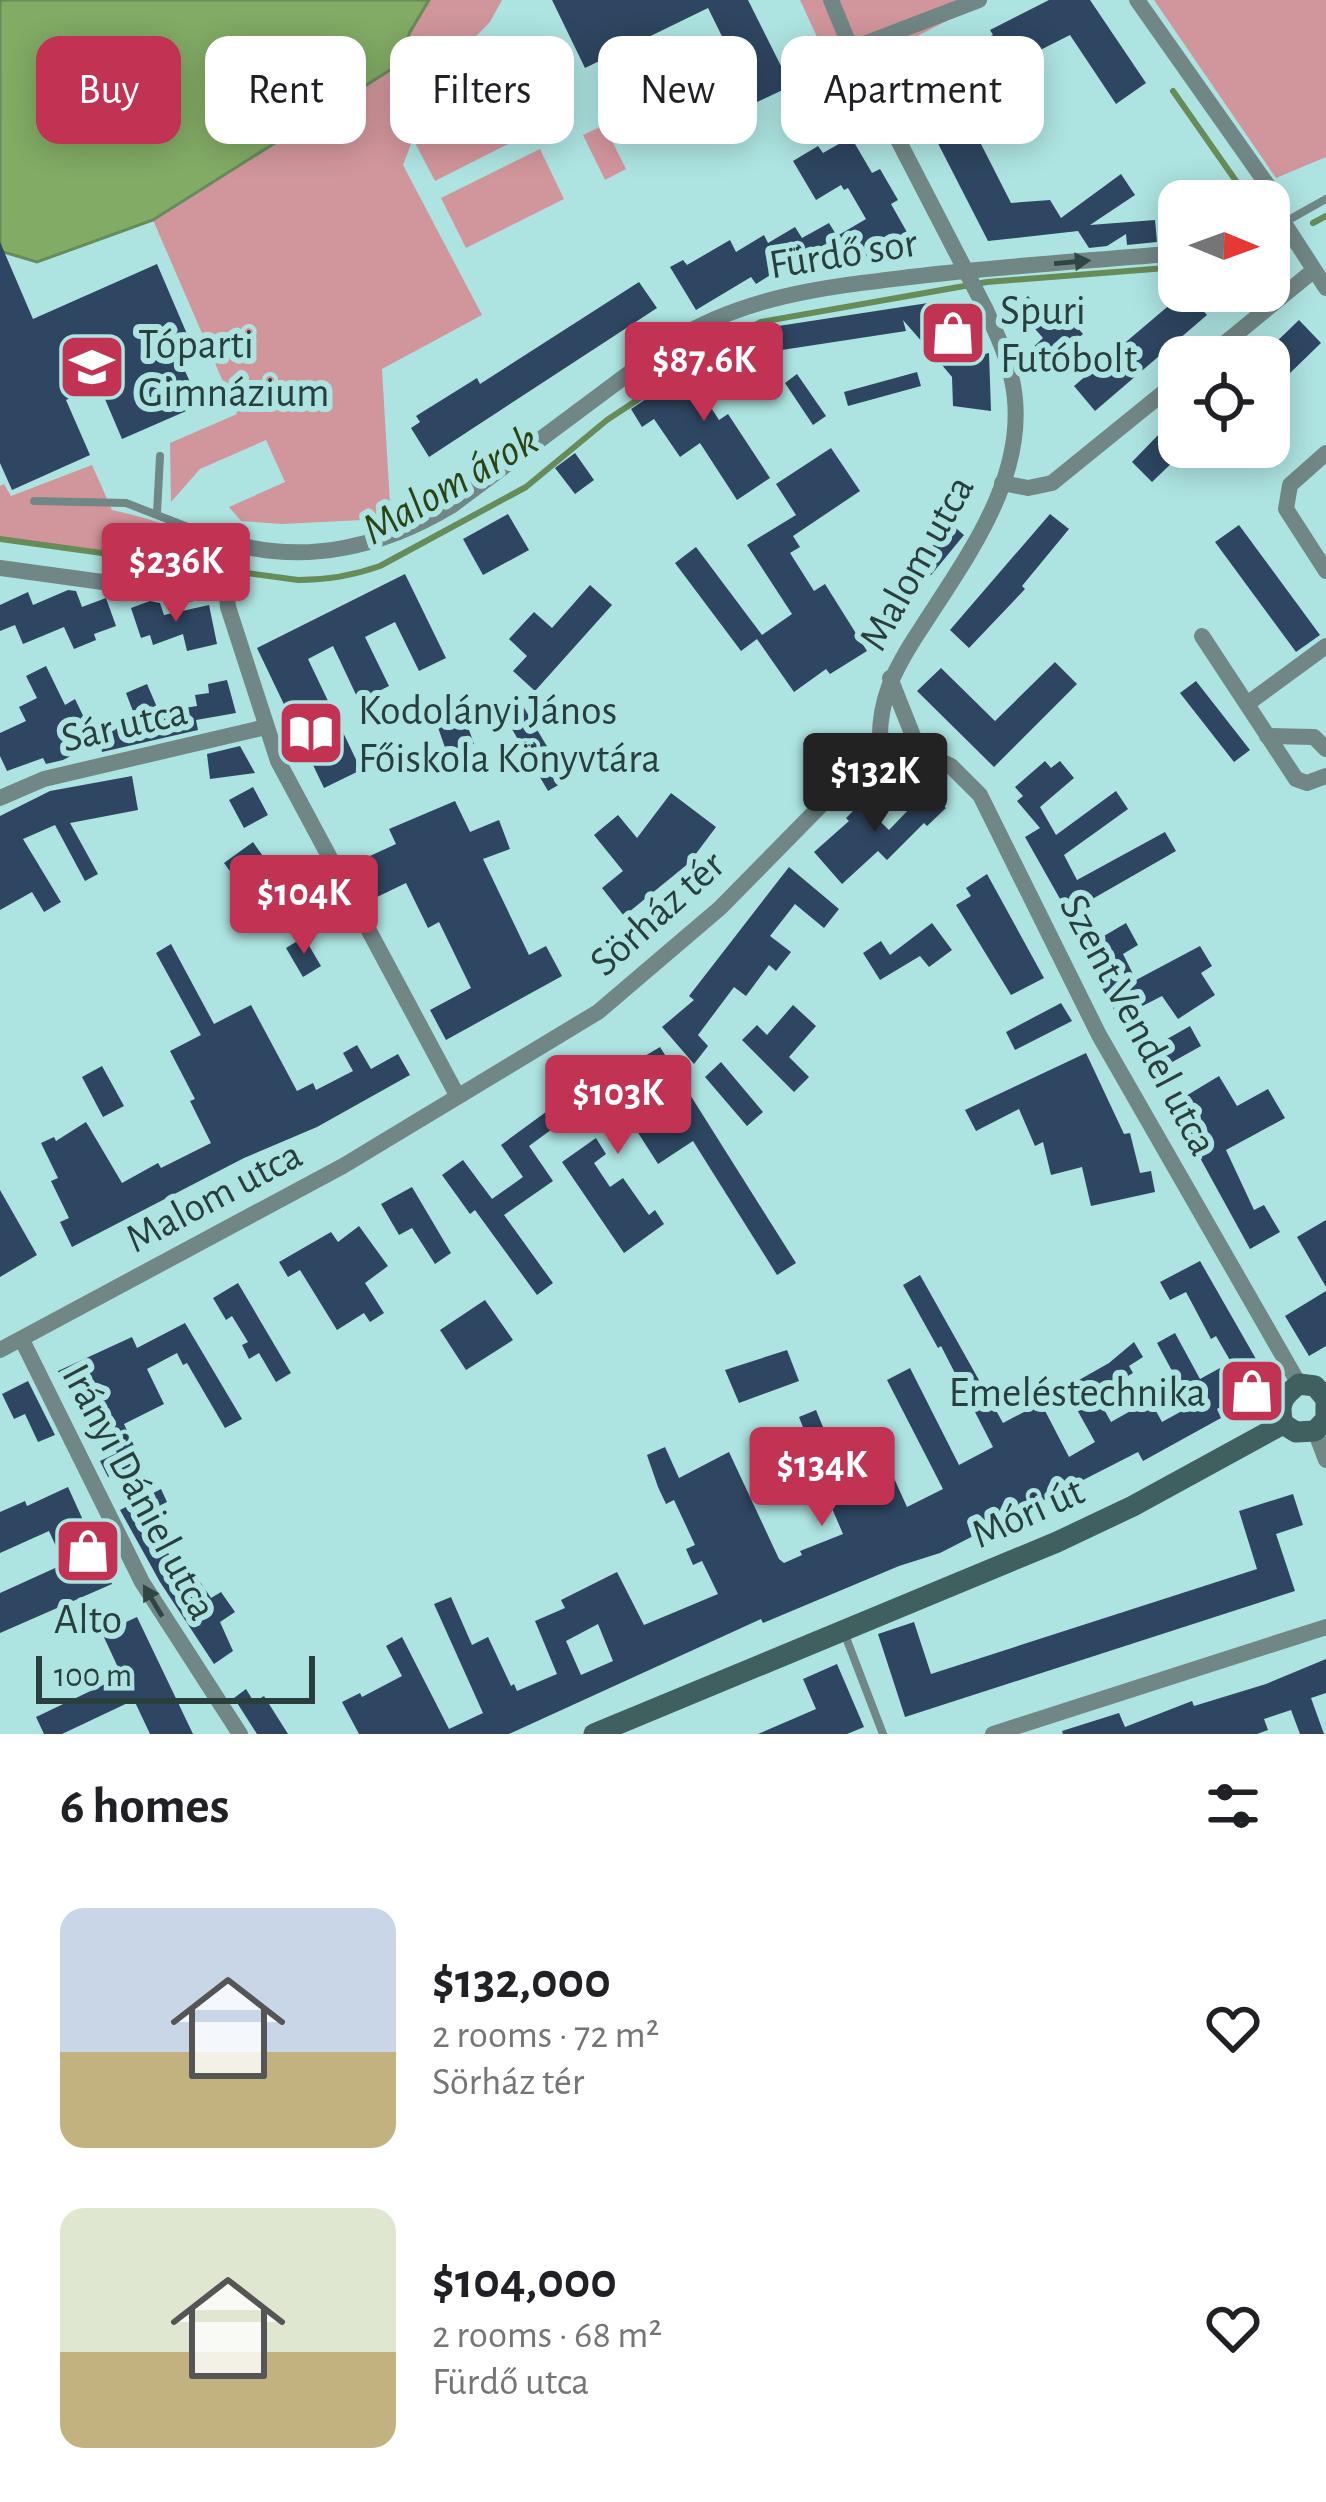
<!DOCTYPE html>
<meta charset="utf-8">
<style>
:root{--surface:#fff;--page:#f6f6f6;--text:#202124;--muted:#757577;--accent:#c23252}
body{margin:0;font-family:"Alegreya Sans",sans-serif;background:var(--page);color:var(--text);height:100vh;display:flex;flex-direction:column;font-size:45px;white-space:nowrap}
*{box-sizing:border-box;margin:0}
p{font-size:39px;color:var(--muted)}
.icon{flex:none;width:66px;height:66px;fill:none;stroke:currentColor;stroke-width:2;stroke-linecap:round;stroke-linejoin:round}
.map{position:relative;height:1734px;overflow:hidden}
.side{display:flex;flex-direction:column;background:var(--surface);flex:1}
.side>*{flex:none}
.banner{position:absolute;left:36px;top:36px;width:1254px;height:108px;display:flex;gap:24px}
.needle{width:78px;rotate:91deg}
.tools{position:absolute;left:1158px;top:180px;display:grid;gap:24px}
.tools a{display:grid;place-items:center;width:132px;height:132px;border-radius:24px;background:var(--surface);box-shadow:0 6px 30px #0003;font-size:60px}
.scale{position:absolute;left:36px;bottom:30px;width:279px;box-sizing:border-box;padding-left:12px;border:6px solid #293f3e;border-top:0;font-size:33px;line-height:42px;white-space:nowrap;color:#293f3e;-webkit-text-stroke:9px #ade4e1;paint-order:stroke}
.price{position:absolute;translate:-50% -102px;padding:0 27px;border-radius:12px;background:var(--accent);color:#fff;font-size:39px;line-height:78px;filter:drop-shadow(0 3px 6px #0008)}
.price::after{content:'';position:absolute;left:50%;top:72px;width:36px;height:27px;margin-left:-18px;background:inherit;clip-path:polygon(0 0,100% 0,50% 100%)}
.price.selected{background:#222;color:#fff}
ul{padding:0;list-style:none}
li{display:flex;align-items:center;gap:36px;height:300px;padding:0 60px}
li span{display:grid;place-items:center;flex:none;width:336px;height:240px;border-radius:24px;color:#555}
li>.icon{margin-inline-start:auto}
span .icon{width:144px;height:144px;fill:#fffc;stroke-width:1}
li b{font-size:51px}
h2{display:flex;justify-content:space-between;align-items:center;height:144px;padding:0 60px;font-size:51px}
.pill{padding:0 42px;border-radius:24px;background:var(--surface);box-shadow:0 6px 30px #0003;font-size:42px;line-height:108px}
.pill.selected{background:var(--accent);color:#fff}
.map>svg:first-child{display:block}
</style>
<div class="map">
<svg width="1326" height="1734" viewBox="0 0 1326 1734">
<rect width="100%" height="100%" fill="#ade4e1"/>
<g fill="#d1969b">
<polygon points="429,0 502,0 490,22 438,75 414,136 494,98 516,140 435,181 413,139 403,165 482,315 382,369 390,504 383,519 282,524 241,521 229,507 285,482 266,440 200,469 171,502 170,443 237,414 153,220 398,65 410,32"/>
<polygon points="800,0 987,0 836,78"/>
<polygon points="1154,0 1326,0 1326,157 1276,178"/>
<polygon points="524,48 556,112 520,129 489,65"/>
<polygon points="604,125 626,169 605,180 583,135"/>
<polygon points="540,149 564,199 466,248 441,198"/>
<path d="M92 465 112 510C147 518 180 527 210 547L212 568 0 538V486L4 484 11 496Z"/>
</g>
<polygon fill="#82ab65" stroke="#678b59" stroke-width="3" points="0,0 429,0 410,32 398,65 153,220 37,262 0,251"/>
<g fill="none" stroke-linecap="round" stroke-linejoin="round">
<g stroke="#678b59" stroke-width="6">
<polyline points="1173,91 1250,201"/>
<polyline points="1313,223 1326,216"/>
<polyline points="1269,247 1278,242"/>
<path d="M0 539 298 580C328 580 352 576 380 566L526 487 607 420 728 340 761 322 987 282 1179 267"/>
</g>
</g>
<g fill="#2e4661" fill-rule="evenodd">
<polygon points="552,0 748,0 791,86 755,103 708,8 585,68"/>
<polygon points="1049,0 1090,0 1146,83 1116,104 1070,35 955,93 1011,203 1050,200 1061,218 1121,174 1135,195 1090,225 1155,220 1157,242 1127,245 1126,234 1107,246 1089,248 1078,231 988,241 904,77 993,35 990,30"/>
<polygon points="851,137 872,173 880,169 898,200 891,204 912,241 884,258 880,252 855,267 848,254 821,270 814,259 787,275 783,267 756,284 751,277 696,310 670,267 683,260 687,265 730,240 736,252 764,235 768,243 795,227 802,238 829,223 837,236 866,219 848,188 844,190 841,185 816,200 793,161 818,146 823,153"/>
<polygon points="0,242 33,319 157,264 190,341 175,348 200,405 122,439 99,385 66,400 90,455 12,490 0,463"/>
<polygon points="639,282 657,308 429,457 411,428 420,422 416,416 477,378 480,384"/>
<polygon points="1186,291 1207,315 1095,411 1074,386"/>
<polygon points="1028,296 1056,327 1068,317 1083,334 1042,370 1027,353 1043,338 1016,307"/>
<polygon points="941,301 972,338 923,343 903,320 906,331 762,353 759,329"/>
<polygon points="1299,320 1321,343 1290,373 1287,370 1269,387 1269,349"/>
<polygon points="728,344 740,362 699,389 719,420 728,414 770,478 737,500 700,443 680,457 654,419 642,427 631,409"/>
<polygon points="989,353 991,411 953,406 952,377 942,365"/>
<polygon points="917,372 921,386 848,406 844,392"/>
<polygon points="797,374 826,416 813,425 785,383"/>
<polygon points="1179,420 1179,456 1152,482 1132,462 1162,431 1165,434"/>
<polygon points="831,448 860,491 793,536 800,547 790,553 814,591 825,584 867,651 830,674 826,669 794,692 757,639 741,651 675,563 696,547 762,635 792,614 747,545 796,515 776,484"/>
<polygon points="575,453 594,480 575,494 555,468"/>
<polygon points="508,514 529,550 483,575 463,539"/>
<polygon points="1050,514 1069,529 1022,586 1025,589 969,648 950,630"/>
<polygon points="951,524 964,535 918,591 904,580"/>
<polygon points="1239,525 1320,635 1296,652 1215,542"/>
<polygon points="405,574 446,658 419,671 395,622 365,637 389,686 359,701 333,646 308,659 361,770 324,788 257,648"/>
<polygon points="590,585 612,605 535,691 513,671 527,656 509,639 534,612 552,628"/>
<polygon points="68,590 76,591 82,607 106,598 116,626 94,634 96,640 74,649 64,627 23,644 15,625 0,631 0,605 28,592 33,605"/>
<polygon points="150,601 160,603 164,615 209,605 217,644 187,651 183,634 153,645 150,635 141,638 131,608"/>
<polygon points="1055,662 1077,684 994,767 917,691 941,668 995,721"/>
<polygon points="46,666 65,705 75,699 89,728 136,719 126,693 147,684 159,712 197,706 195,695 209,693 208,684 227,680 236,713 196,720 198,730 102,752 100,741 63,760 46,764 43,758 7,771 0,756 0,733 26,721 19,707 37,698 26,676"/>
<polygon points="1196,681 1250,750 1234,762 1180,693"/>
<polygon points="457,696 474,744 447,753 430,705"/>
<polygon points="523,706 567,780 548,791 505,717"/>
<polygon points="240,746 255,773 210,779 207,754"/>
<polygon points="1045,761 1051,768 1060,761 1074,778 1040,807 1056,835 1116,791 1128,809 1064,855 1077,880 1165,832 1176,851 1068,913 1025,837 1040,828 1017,801 1023,796 1015,787"/>
<polygon points="132,776 138,810 70,823 98,874 85,881 55,825 23,839 61,902 44,912 32,892 0,910 0,816 50,791"/>
<polygon points="925,785 946,808 927,826 924,823 887,860 878,851 842,884 814,852 849,821 846,818 861,803 889,830 915,803 910,799"/>
<polygon points="253,787 268,815 244,828 229,800"/>
<polygon points="671,793 716,827 689,863 624,916 602,888 623,871 594,835 618,815 637,838"/>
<polygon points="455,801 470,832 499,820 510,849 483,859 529,955 546,946 562,976 446,1040 430,1010 471,988 439,922 428,928 406,883 377,897 359,861 396,844 389,829"/>
<polygon points="253,842 267,862 238,882 224,863"/>
<polygon points="789,867 839,909 824,928 795,904 770,936 791,952 776,971 769,965 746,996 734,987 698,1035 708,1046 694,1064 662,1027 694,1000 689,996"/>
<polygon points="987,874 1044,978 1011,995 956,905 971,896 966,888"/>
<polygon points="932,923 952,950 929,967 920,956 880,980 863,953 881,941 890,955"/>
<polygon points="1126,923 1138,945 1123,954 1136,980 1200,946 1212,966 1201,973 1215,995 1178,1019 1162,996 1119,1018 1080,950"/>
<polygon points="304,937 321,966 303,977 286,948"/>
<polygon points="171,944 214,1024 251,1005 297,1091 313,1083 316,1090 353,1071 343,1053 357,1045 371,1069 398,1054 410,1075 317,1127 244,1158 72,1247 60,1222 69,1218 51,1181 58,1178 41,1143 54,1137 56,1141 86,1122 122,1183 158,1163 161,1168 211,1143 190,1101 195,1099 170,1051 201,1035 156,953"/>
<polygon points="1061,1003 1072,1021 1015,1050 1006,1032"/>
<polygon points="793,1005 816,1026 789,1057 809,1077 794,1092 742,1040 757,1025 767,1035"/>
<polygon points="1190,1026 1201,1046 1149,1075 1134,1049 1149,1041 1153,1047"/>
<polygon points="660,1047 796,1263 777,1275 693,1141 658,1164 619,1103 606,1111 597,1096 529,1146 553,1181 504,1215 553,1283 537,1295 475,1210 470,1214 442,1175 463,1160 492,1199 523,1177 501,1145 576,1090 616,1068 618,1072"/>
<polygon points="1086,1053 1124,1134 1130,1133 1140,1173 1151,1171 1155,1192 1091,1206 1082,1167 1051,1175 1043,1142 1035,1146 1019,1109 976,1131 965,1110"/>
<polygon points="721,1062 763,1112 747,1126 705,1077"/>
<polygon points="102,1066 124,1106 103,1117 82,1077"/>
<polygon points="1219,1076 1237,1106 1268,1089 1285,1118 1226,1150 1254,1210 1264,1205 1280,1232 1250,1249 1182,1125 1178,1128 1166,1108"/>
<polygon points="596,1138 606,1154 594,1163 610,1187 623,1178 649,1215 655,1210 664,1224 624,1253 562,1162"/>
<polygon points="412,1187 451,1253 435,1264 412,1228 399,1235 381,1204"/>
<polygon points="0,1190 37,1255 0,1277"/>
<polygon points="1326,1220 1326,1287 1297,1237"/>
<polygon points="359,1226 388,1266 365,1283 384,1313 370,1322 364,1313 337,1330 300,1270 288,1277 279,1262 331,1232 338,1242"/>
<path d="M1200 1261 1268 1380 1217 1409 1221 1418 1143 1461 1138 1452 940 1553 899 1566 763 1623 761 1619 509 1734H359L342 1702 360 1693 362 1697 402 1676 386 1646 402 1637 449 1729 483 1713 434 1604 451 1597 472 1645 488 1637 511 1686 514 1684 517 1691 557 1674 535 1621 565 1608 561 1600 617 1572 644 1625 718 1594 702 1561 693 1565 686 1549 695 1545 674 1500 666 1504 658 1487 647 1455 665 1447 679 1478 729 1452 779 1559 784 1563 802 1555 800 1551 843 1534 828 1499 872 1480 860 1454 879 1445 907 1507 943 1489 887 1380 910 1368 959 1465 993 1447 941 1346 938 1348 903 1285 920 1275 1003 1423 1041 1403 1069 1457 1095 1442 1065 1388 1109 1363 1134 1342 1143 1357 1129 1366 1133 1373 1096 1395 1111 1422 1150 1400 1162 1422 1191 1406 1157 1343 1175 1333 1200 1379 1231 1362 1216 1336 1211 1339 1186 1292 1170 1300 1160 1282ZM598 1624 613 1661 581 1675 566 1641Z"/>
<polygon points="238,1283 291,1373 276,1382 259,1353 249,1359 242,1345 248,1342 232,1316 226,1320 213,1298"/>
<polygon points="1326,1291 1326,1346 1309,1356 1285,1316"/>
<polygon points="485,1300 513,1340 466,1370 440,1330"/>
<polygon points="185,1323 242,1419 225,1428 187,1363 183,1365 177,1353 147,1369 164,1404 124,1424 141,1461 108,1477 100,1461 117,1453 99,1415 88,1396 73,1403 58,1371 132,1337 137,1348"/>
<polygon points="787,1350 799,1381 739,1403 725,1370"/>
<polygon points="28,1381 55,1435 38,1442 25,1414 14,1419 2,1394"/>
<polygon points="816,1410 837,1461 794,1479 796,1484 777,1492 765,1463 810,1445 799,1417"/>
<polygon points="68,1487 112,1584 0,1633 0,1593 64,1564 49,1531 0,1553 0,1512 25,1501 27,1506"/>
<polygon points="161,1489 167,1502 151,1510 155,1519 149,1522 175,1564 184,1558 211,1598 221,1592 235,1612 220,1622 233,1651 214,1664 160,1582 120,1510"/>
<polygon points="1293,1494 1303,1525 1276,1534 1295,1591 905,1717 878,1634 914,1622 931,1674 1257,1569 1239,1511"/>
<polygon points="137,1617 193,1734 150,1734 134,1700 62,1734 44,1734 36,1717 122,1676 102,1633"/>
<polygon points="1326,1659 1326,1693 1311,1698 1324,1734 1300,1734 1291,1710 1264,1719 1268,1730 1257,1734 1063,1734 1062,1731 1119,1713 1125,1727 1192,1701 1194,1706 1266,1684"/>
<polygon points="837,1664 864,1727 847,1734 758,1734 816,1709 803,1679"/>
<polygon points="246,1689 254,1702 264,1696 288,1734 257,1734 234,1698"/>
</g>
<g fill="none" stroke-linecap="round" stroke-linejoin="round">
<g stroke="#718786" stroke-width="8">
<polyline points="1285,222 1326,199"/>
<polyline points="34,501 126,503 229,543"/>
<polyline points="157,513 160,456"/>
<polyline points="845,1635 883,1734"/>
</g>
<g stroke="#718786" stroke-width="16">
<path d="M831 0 851 49 986 310C996 333 1007 355 1012 380 1032 471 968 555 922 627 894 669 875 704 881 755"/>
<polyline points="1137,0 1273,193 1284,223 1326,288"/>
<polyline points="851,49 979,0"/>
<polyline points="1208,357 1313,271"/>
<polyline points="1326,453 1290,485 1286,509 1326,571"/>
<polyline points="1002,483 1028,488 1052,483 1179,380"/>
<polyline points="0,568 190,594"/>
<polyline points="1202,636 1296,779 1307,783 1326,776"/>
<polyline points="890,678 919,751"/>
<polyline points="1247,704 1326,646"/>
<polyline points="1267,736 1314,737 1326,749"/>
<polyline points="0,798 44,779 266,727"/>
<path d="M457 1095 278 761 228 607 226 587 231 543C307 565 385 546 451 506L671 342C744 296 826 287 910 277 1000 266 1089 261 1179 253"/>
<polyline points="22,1340 142,1582 240,1734"/>
<polyline points="0,1350 343,1166 598,1012 720,908 843,783 881,755 896,750 919,751 951,766 980,795 1099,1035 1299,1384"/>
<polyline points="1315,1431 1326,1460"/>
<polyline points="993,1734 1326,1627"/>
</g>
<g stroke="#3f605f" stroke-width="21">
<path d="M1283 1424C1278 1404 1282 1397 1299 1384L1315 1386 1326 1399"/>
<polyline points="1283,1424 1296,1432 1315,1431 1326,1419 1326,1401"/>
<polyline points="594,1734 1057,1542 1133,1506 1283,1424"/>
</g>
</g>
<defs><path id="oneway-solid" d="M-6-.8H1V-3.2L6.5 0L1 3.2V.8H-6Z" transform="scale(3)"/></defs>
<g fill="#304645">
<use href="#oneway-solid" transform="translate(1072 262) rotate(-5)"/>
<use href="#oneway-solid" transform="translate(153 1601) rotate(-121)"/>
</g>
<defs>
<symbol id="shop-square" viewBox="-11 -11 22 22"><rect x="-9" y="-9" width="18" height="18" rx="4" fill="#c23252" stroke="#ade4e1"/><path d="M-5-2.5h2.3a2.7 3.5 0 0 1 5.4 0H5L5.5 6h-11ZM-1.5-2.5h3a1.5 2.3 0 0 0-3 0Z" fill="#fff"/></symbol>
<symbol id="school-square" viewBox="-11 -11 22 22"><rect x="-9" y="-9" width="18" height="18" rx="4" fill="#c23252" stroke="#ade4e1"/><path d="M0-5L7-2L0 1L-7-2ZM-4 1L0 2.5L4 1V4Q0 6-4 4Z" fill="#fff"/></symbol>
<symbol id="library-square" viewBox="-11 -11 22 22"><rect x="-9" y="-9" width="18" height="18" rx="4" fill="#c23252" stroke="#ade4e1"/><path d="M-6-4Q-3-5.5-.7-3.5V5Q-3 3-6 4ZM6-4Q3-5.5 .7-3.5V5Q3 3 6 4Z" fill="#fff"/></symbol>
</defs>
<g fill-rule="evenodd">
<use href="#shop-square" x="915" y="295" width="76" height="76"/>
<use href="#school-square" x="54" y="329" width="76" height="76"/>
<use href="#library-square" x="273" y="695" width="76" height="76"/>
<use href="#shop-square" x="1214" y="1353" width="76" height="76"/>
<use href="#shop-square" x="50" y="1513" width="76" height="76"/>
</g>
<g text-anchor="middle" stroke-width="12" stroke-linejoin="round" paint-order="stroke">
<g font-size="42" fill="#293f3e" stroke="#ade4e1">
<text transform="translate(843 252) rotate(-9)" y="15">Fürdő sor</text>
<text transform="translate(915 562) rotate(-61)" y="15">Malom utca</text>
<text transform="translate(124 723) rotate(-13)" y="15">Sár utca</text>
<text transform="translate(656 912) rotate(-42)" y="15">Sörház tér</text>
<text transform="translate(1140 1024) rotate(62)" y="15">Szent Vendel utca</text>
<text transform="translate(213 1195) rotate(-28)" y="15">Malom utca</text>
<text transform="translate(141 1491) rotate(62)" y="15">Irányi Dániel utca</text>
<text transform="translate(1027 1511) rotate(-24)" y="15">Móri út</text>
</g>
<g font-size="42" fill="#293f3e" stroke="#ade4e1" text-anchor="start">
<text x="1000" y="324">Spuri<tspan x="1000" dy="48">Futóbolt</tspan></text>
<text x="138" y="358">Tóparti<tspan x="138" dy="48">Gimnázium</tspan></text>
<text x="358" y="724">Kodolányi János<tspan x="358" dy="48">Főiskola Könyvtára</tspan></text>
<text x="1206" y="1406" text-anchor="end">Emeléstechnika</text>
<text x="88" y="1633" text-anchor="middle">Alto</text>
</g>
<g font-size="45" font-style="italic" fill="#2a4413" stroke="#ade4e1">
<text transform="translate(449 483) rotate(-30)" y="16">Malom árok</text>
</g>
</g>
</svg>
<div class="tools">
<a><svg class="needle" viewBox="-14 -14 28 28"><path d="M0-13l5 13h-10z" fill="#e53935"/><path d="M0 13l5-13h-10z" fill="#757577"/></svg></a>
<a><svg class="icon" aria-label="locate" viewBox="0 0 24 24"><circle cx="12" cy="12" r="6"/><path d="M12 2v4M12 18v4M2 12h4M18 12h4"/></svg></a>
</div>
<div class="scale">100 m</div>
<b class="price" style="left:704px;top:424px">$87.6K</b>
<b class="price" style="left:176px;top:625px">$236K</b>
<b class="price selected" style="left:875px;top:835px">$132K</b>
<b class="price" style="left:304px;top:957px">$104K</b>
<b class="price" style="left:618px;top:1157px">$103K</b>
<b class="price" style="left:822px;top:1529px">$134K</b>
<div class="banner">
<a class="pill selected">Buy</a>
<a class="pill">Rent</a>
<a class="pill">Filters</a>
<a class="pill">New</a>
<a class="pill">Apartment</a>
</div>
</div>
<section class="side">
<h2>6 homes<svg class="icon" aria-label="filters" viewBox="0 0 24 24"><path d="M4 7h16M4 17h16"/><circle cx="9" cy="7" r="2"/><circle cx="15" cy="17" r="2"/></svg></h2>
<ul>
<li><span style="background:linear-gradient(#c9d6e8 60%,#c2b280 0)"><svg class="icon" aria-label="home" viewBox="0 0 24 24"><path d="M3 11l9-7 9 7M6 9v11h12V9"/></svg></span><div><b>$132,000</b><p>2 rooms · 72 m²</p><p>Sörház tér</p></div><svg class="icon" aria-label="heart" viewBox="0 0 24 24"><path d="M12 20l-8-8c-3-5 5-10 8-4 3-6 11-1 8 4z"/></svg></li>
<li><span style="background:linear-gradient(#dfe7d0 60%,#c2b280 0)"><svg class="icon" aria-label="home" viewBox="0 0 24 24"><path d="M3 11l9-7 9 7M6 9v11h12V9"/></svg></span><div><b>$104,000</b><p>2 rooms · 68 m²</p><p>Fürdő utca</p></div><svg class="icon" aria-label="heart" viewBox="0 0 24 24"><path d="M12 20l-8-8c-3-5 5-10 8-4 3-6 11-1 8 4z"/></svg></li>
</ul>
</section>
